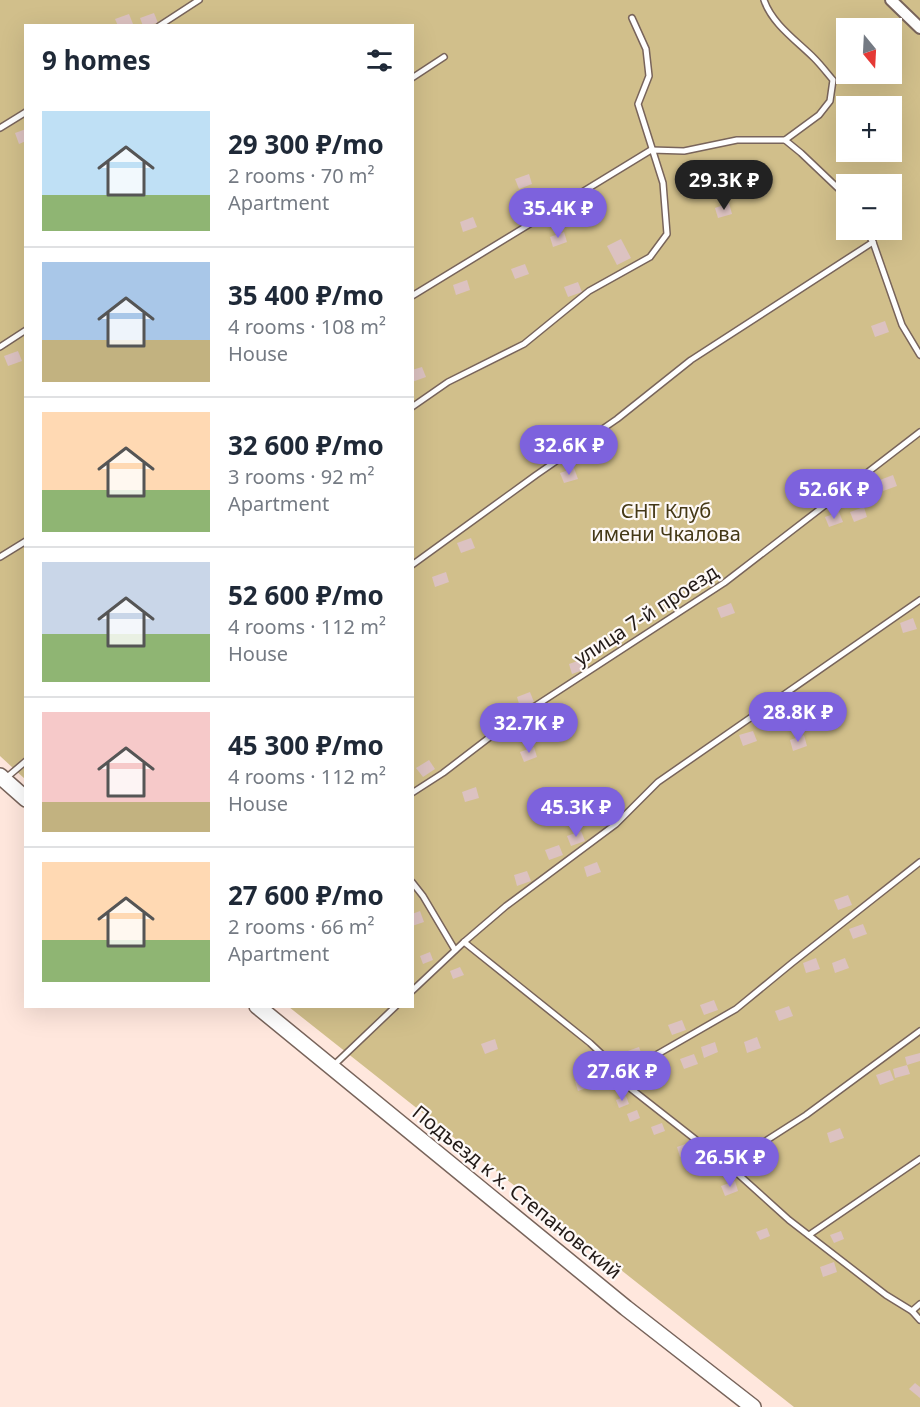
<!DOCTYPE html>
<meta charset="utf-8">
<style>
:root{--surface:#fff;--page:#f2f2f3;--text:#1f2937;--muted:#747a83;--line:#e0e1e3;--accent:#7d62dd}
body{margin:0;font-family:"Noto Sans",sans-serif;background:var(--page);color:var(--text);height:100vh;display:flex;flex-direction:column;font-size:22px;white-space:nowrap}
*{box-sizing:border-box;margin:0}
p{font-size:20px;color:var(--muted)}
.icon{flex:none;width:33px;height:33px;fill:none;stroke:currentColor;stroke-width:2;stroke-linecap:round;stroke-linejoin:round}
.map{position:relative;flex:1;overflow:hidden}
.side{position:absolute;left:24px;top:24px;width:390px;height:984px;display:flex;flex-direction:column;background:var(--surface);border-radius:0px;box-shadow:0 6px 24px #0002}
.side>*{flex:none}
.needle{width:39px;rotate:162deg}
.buttons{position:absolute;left:836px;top:18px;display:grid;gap:12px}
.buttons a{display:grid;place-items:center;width:66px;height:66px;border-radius:0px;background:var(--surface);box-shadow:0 6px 24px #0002;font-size:30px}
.price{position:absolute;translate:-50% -51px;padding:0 14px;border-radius:21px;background:var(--accent);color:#fff;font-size:20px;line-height:39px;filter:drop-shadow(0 2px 3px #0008)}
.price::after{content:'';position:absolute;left:50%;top:36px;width:18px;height:14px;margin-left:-9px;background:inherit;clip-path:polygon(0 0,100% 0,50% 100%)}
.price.current{background:#222;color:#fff}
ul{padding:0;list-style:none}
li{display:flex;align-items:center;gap:18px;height:150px;padding:0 18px}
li+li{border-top:2px solid var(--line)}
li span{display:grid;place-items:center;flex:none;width:168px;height:120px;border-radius:0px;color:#555}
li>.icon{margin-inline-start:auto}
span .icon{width:72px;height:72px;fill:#fffc;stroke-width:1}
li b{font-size:26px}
h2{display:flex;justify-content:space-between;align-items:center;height:72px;padding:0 18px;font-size:26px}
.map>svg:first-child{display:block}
</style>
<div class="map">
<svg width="920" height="1407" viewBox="0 0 920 1407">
<rect width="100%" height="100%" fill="#ffe7dd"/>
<path fill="#d1bf8b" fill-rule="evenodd" d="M0 0H920V1407H794L289 1007 412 1006V26H26L25 779 0 756ZM846 28H891V74H846ZM846 106H891V152H846ZM846 184H891V230H846Z"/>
<g fill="#dcc2c1">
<polygon points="154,13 158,23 143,26 140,18"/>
<polygon points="129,14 133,24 118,26 115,19"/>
<polygon points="26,129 26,141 19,144 15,133"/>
<polygon points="529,174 532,184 519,189 515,179"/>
<polygon points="729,203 732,214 718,218 715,208"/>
<polygon points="473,217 477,227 463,232 460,222"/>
<polygon points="564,232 567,242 553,247 550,237"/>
<polygon points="621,239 631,258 617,265 607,246"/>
<polygon points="525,264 529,274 515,279 511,269"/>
<polygon points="467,280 470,290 456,295 453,285"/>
<polygon points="578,282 582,292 568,297 564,287"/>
<polygon points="885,321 889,332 875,337 871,326"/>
<polygon points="18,351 22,361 8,366 4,356"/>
<polygon points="422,367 426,377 412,382 412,370"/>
<polygon points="574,468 578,479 564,483 560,473"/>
<polygon points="893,475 897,486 883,491 880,480"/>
<polygon points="864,507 867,517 854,522 850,512"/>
<polygon points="839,512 843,522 829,527 825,517"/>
<polygon points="471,538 475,548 461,553 457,543"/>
<polygon points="446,572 449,582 435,587 432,577"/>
<polygon points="703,575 706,583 695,587 692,579"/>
<polygon points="731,603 735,613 721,618 717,608"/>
<polygon points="913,618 917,629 903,633 900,623"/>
<polygon points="583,659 586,669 572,674 569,664"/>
<polygon points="530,692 534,702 520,707 517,697"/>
<polygon points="509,704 513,715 499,720 496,710"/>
<polygon points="753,731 757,741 743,746 739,735"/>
<polygon points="804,735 807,746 793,751 790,740"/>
<polygon points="534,747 537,757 524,762 520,752"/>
<polygon points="429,760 435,769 423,777 416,768"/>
<polygon points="476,787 479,798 465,802 462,792"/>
<polygon points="581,831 585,841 571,846 567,836"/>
<polygon points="559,845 563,855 549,860 545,850"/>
<polygon points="597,862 601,872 587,877 584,867"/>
<polygon points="527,871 531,881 517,886 514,875"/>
<polygon points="848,895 852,905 838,910 834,900"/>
<polygon points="420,911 424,922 412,926 412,914"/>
<polygon points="863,924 867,934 853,939 849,929"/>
<polygon points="430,952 433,960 423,964 420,956"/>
<polygon points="816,958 820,969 806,973 803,963"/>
<polygon points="845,958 849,968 835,973 832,963"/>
<polygon points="460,967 464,975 453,979 450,971"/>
<polygon points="714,1000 718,1010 704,1015 700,1005"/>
<polygon points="789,1006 793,1016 779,1021 775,1011"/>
<polygon points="682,1020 686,1030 672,1035 668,1025"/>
<polygon points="757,1037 761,1048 747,1053 744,1042"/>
<polygon points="495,1039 498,1049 485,1054 481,1044"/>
<polygon points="715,1042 718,1052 704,1058 701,1047"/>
<polygon points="639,1047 643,1058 629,1063 625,1052"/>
<polygon points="920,1053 920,1061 907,1065 910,1074 895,1078 893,1069 907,1065 905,1057"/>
<polygon points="694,1054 698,1064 684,1069 680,1059"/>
<polygon points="890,1070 894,1080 880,1085 876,1075"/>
<polygon points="589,1076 592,1086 578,1091 575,1081"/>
<polygon points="626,1096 629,1104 619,1108 616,1100"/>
<polygon points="637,1110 640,1118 630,1122 627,1114"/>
<polygon points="662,1123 665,1131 654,1135 651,1127"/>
<polygon points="840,1128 844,1138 830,1143 827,1133"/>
<polygon points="691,1142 694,1152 680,1157 677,1147"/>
<polygon points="702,1155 705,1165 692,1170 688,1160"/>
<polygon points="735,1181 738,1191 725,1196 721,1186"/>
<polygon points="767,1228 770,1236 760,1240 756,1232"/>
<polygon points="841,1231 844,1239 834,1243 830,1235"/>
<polygon points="834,1262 837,1272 823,1277 820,1267"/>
<polygon points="915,1383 920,1387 920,1398 909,1389"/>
</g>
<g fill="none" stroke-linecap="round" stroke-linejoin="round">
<defs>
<g id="lane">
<path d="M764 0C772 24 797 41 814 58 821 65 827 73 833 80L830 101 819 115 785 140 801 153 842 192 846 199"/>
<polyline points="159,26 199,0"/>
<polyline points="412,78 444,57"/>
<polyline points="0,128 26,112"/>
<polyline points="865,230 873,242 902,325 920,355"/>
<polyline points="412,296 651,150 684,151 737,140 785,140"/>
<polyline points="0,347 26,330"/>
<polyline points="412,407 448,382 524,344 589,291 650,257 667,234 663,183 638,104 649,76 646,49 632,18"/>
<polyline points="0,557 26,541"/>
<polyline points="412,565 536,475 617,419 691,360 873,242"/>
<polyline points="6,778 26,761"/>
<polyline points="412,793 443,773 503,727 724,583 920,432"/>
<polyline points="412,882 423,896 455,950"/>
<polyline points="464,942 590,1043 623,1074 630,1088 728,1165 789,1220 886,1295 912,1311 920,1320"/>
<polyline points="412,991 464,942 506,906 616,824 658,782 920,600"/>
<polyline points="333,1066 396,1006"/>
<polyline points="623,1074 736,1009 792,963 920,862"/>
<polyline points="728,1165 806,1115 920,1031"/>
<polyline points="809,1235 920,1159"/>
<polyline points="912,1311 920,1304"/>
</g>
<polyline id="street" points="891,0 920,28"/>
<g id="secondary">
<polyline points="0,776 26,799"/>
<polyline points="257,1006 626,1308 753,1407"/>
</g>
</defs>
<use href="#lane" stroke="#78645b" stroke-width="8"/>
<use href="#street" stroke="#78645b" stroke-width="14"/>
<use href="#secondary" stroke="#78645b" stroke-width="18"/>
<use href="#lane" stroke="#fff" stroke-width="5"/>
<use href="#street" stroke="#fff" stroke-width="10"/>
<use href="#secondary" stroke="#fff" stroke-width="15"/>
</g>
<g text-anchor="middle" stroke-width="4.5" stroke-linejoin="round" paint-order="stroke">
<g font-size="20" fill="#443816" stroke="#fef9f7">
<text x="666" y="518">СНТ Клуб<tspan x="666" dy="23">имени Чкалова</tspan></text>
</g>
<g font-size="20" fill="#221a17" stroke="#fef9f7">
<text transform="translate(646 615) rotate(-33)" y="7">улица 7-й проезд</text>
<text transform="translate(517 1192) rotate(39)" y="7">Подъезд к х. Степановский</text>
</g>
</g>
</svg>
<div class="buttons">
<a><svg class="needle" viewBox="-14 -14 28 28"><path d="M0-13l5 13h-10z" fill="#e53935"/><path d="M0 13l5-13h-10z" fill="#747a83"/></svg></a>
<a>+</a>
<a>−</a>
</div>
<b class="price current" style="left:724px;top:211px">29.3K ₽</b>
<b class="price" style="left:558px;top:239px">35.4K ₽</b>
<b class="price" style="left:569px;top:476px">32.6K ₽</b>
<b class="price" style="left:834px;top:520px">52.6K ₽</b>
<b class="price" style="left:798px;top:743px">28.8K ₽</b>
<b class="price" style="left:529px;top:754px">32.7K ₽</b>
<b class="price" style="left:576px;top:838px">45.3K ₽</b>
<b class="price" style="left:622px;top:1102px">27.6K ₽</b>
<b class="price" style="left:730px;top:1188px">26.5K ₽</b>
<section class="side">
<h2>9 homes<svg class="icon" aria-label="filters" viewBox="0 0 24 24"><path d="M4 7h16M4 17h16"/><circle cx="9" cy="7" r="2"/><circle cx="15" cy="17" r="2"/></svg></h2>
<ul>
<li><span style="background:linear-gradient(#bfe0f5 70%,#8fb573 0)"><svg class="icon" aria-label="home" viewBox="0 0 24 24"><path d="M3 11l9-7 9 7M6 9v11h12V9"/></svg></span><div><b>29 300 ₽/mo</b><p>2 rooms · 70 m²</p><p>Apartment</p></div></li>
<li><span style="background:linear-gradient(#a9c7e8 65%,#c2b280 0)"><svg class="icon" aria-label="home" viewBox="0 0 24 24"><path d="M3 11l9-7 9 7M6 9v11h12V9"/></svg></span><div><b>35 400 ₽/mo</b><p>4 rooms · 108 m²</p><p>House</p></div></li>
<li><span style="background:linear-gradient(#ffd9b3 65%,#8fb573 0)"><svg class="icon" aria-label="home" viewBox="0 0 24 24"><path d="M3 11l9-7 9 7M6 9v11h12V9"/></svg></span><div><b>32 600 ₽/mo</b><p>3 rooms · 92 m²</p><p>Apartment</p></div></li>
<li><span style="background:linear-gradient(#c9d6e8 60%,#8fb573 0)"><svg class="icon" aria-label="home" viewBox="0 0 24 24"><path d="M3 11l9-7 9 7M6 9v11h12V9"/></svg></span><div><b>52 600 ₽/mo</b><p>4 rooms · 112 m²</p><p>House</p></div></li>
<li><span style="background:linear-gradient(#f6c9c9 75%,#c2b280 0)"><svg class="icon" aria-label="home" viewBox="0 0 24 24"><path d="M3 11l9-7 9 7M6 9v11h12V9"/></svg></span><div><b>45 300 ₽/mo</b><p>4 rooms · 112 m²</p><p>House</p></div></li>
<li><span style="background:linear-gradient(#ffd9b3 65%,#8fb573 0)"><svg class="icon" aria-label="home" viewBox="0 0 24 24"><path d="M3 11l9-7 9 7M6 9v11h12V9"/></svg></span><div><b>27 600 ₽/mo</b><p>2 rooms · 66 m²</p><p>Apartment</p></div></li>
</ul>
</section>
</div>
